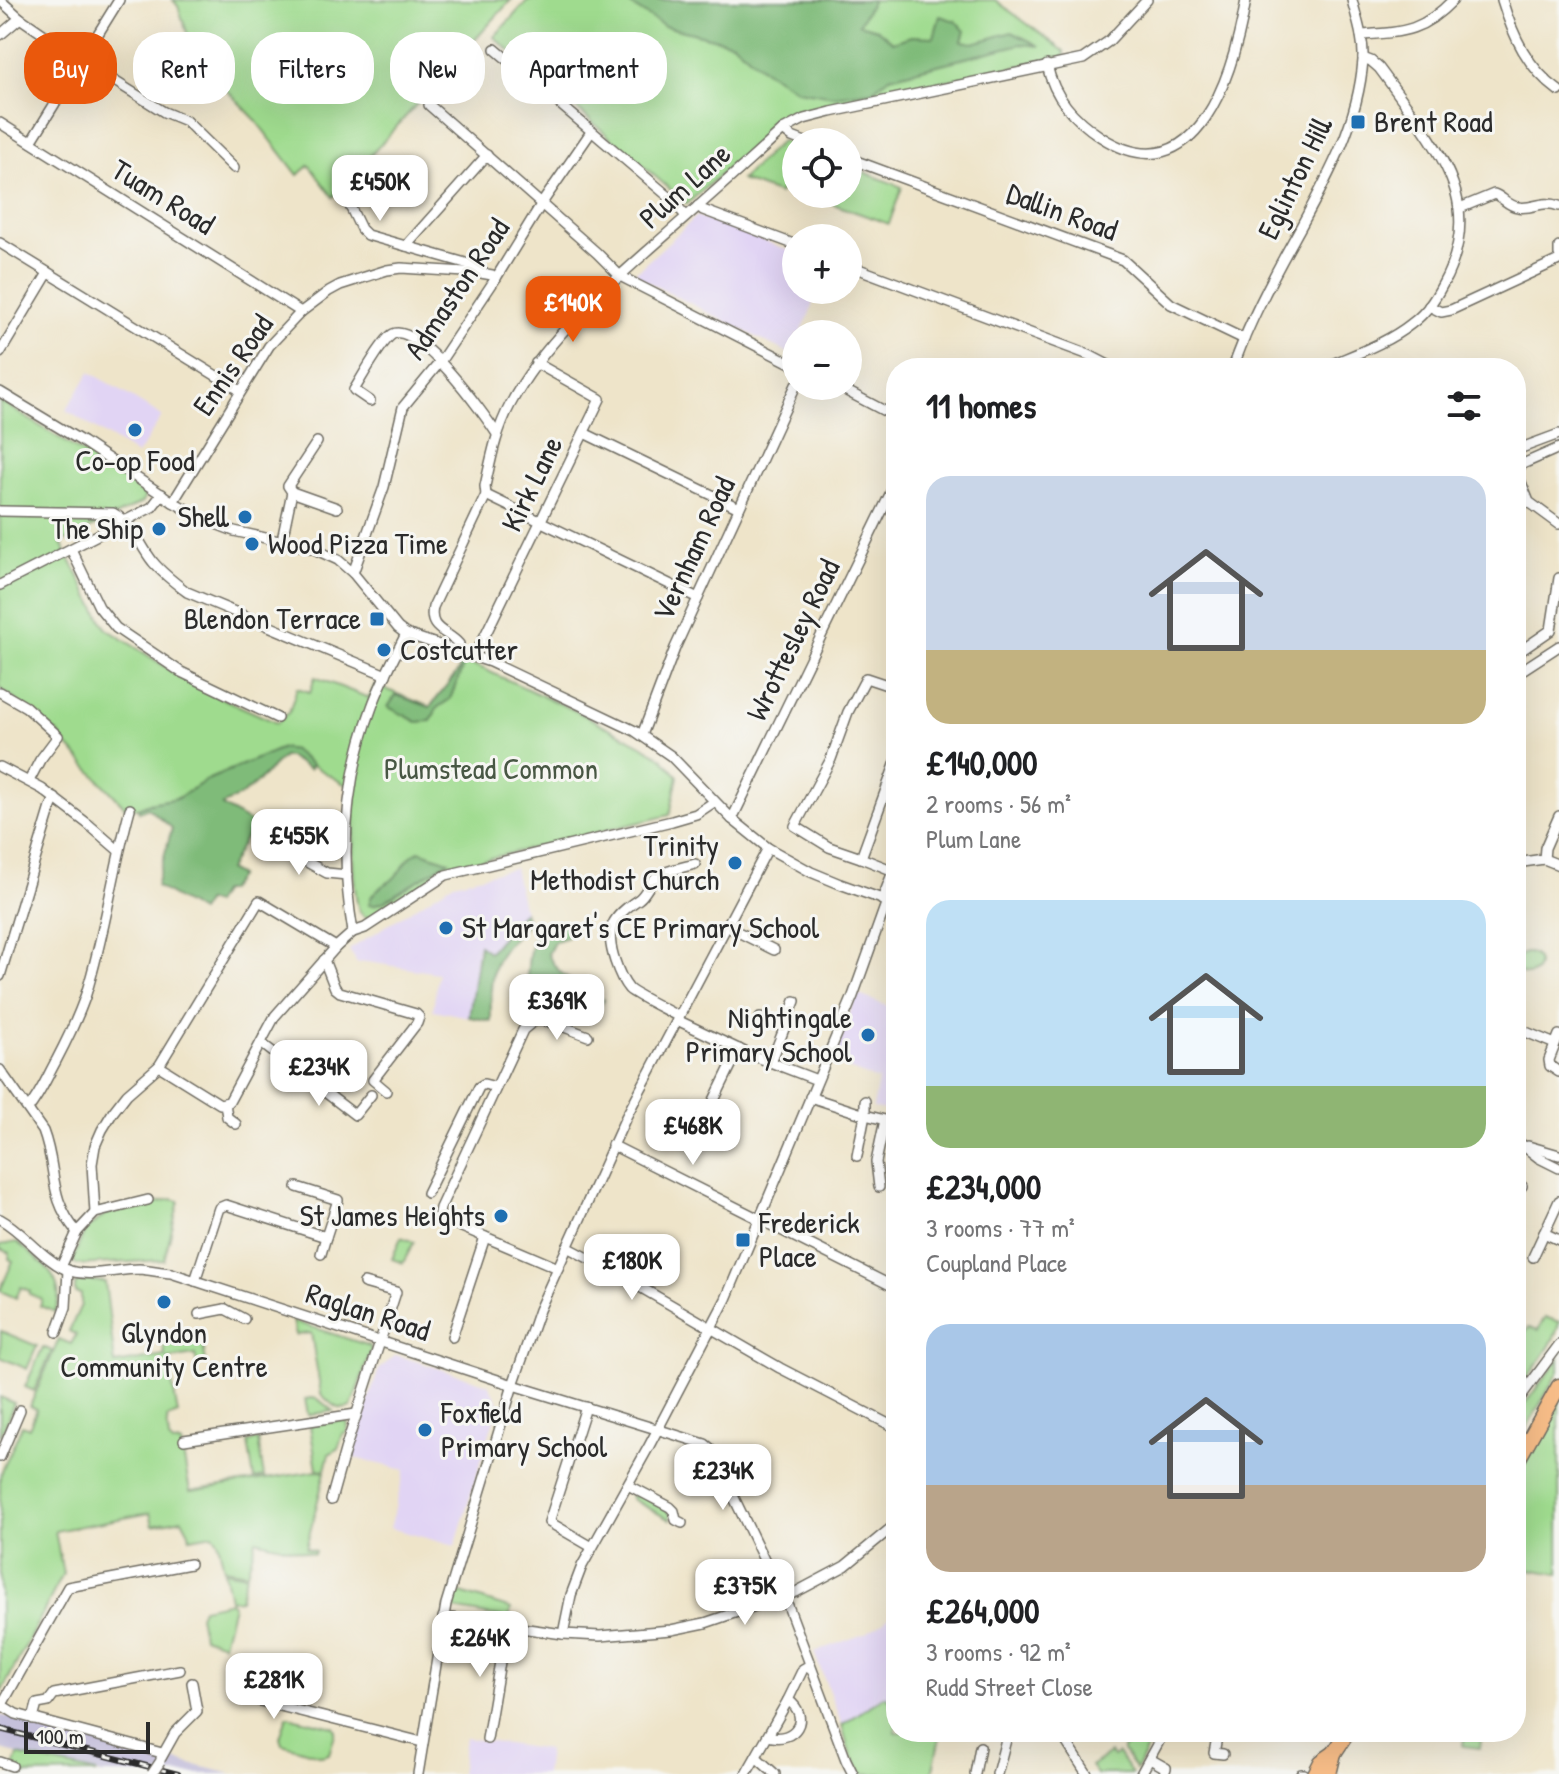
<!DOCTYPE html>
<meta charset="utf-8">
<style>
:root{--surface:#fff;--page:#f6f6f6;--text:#202124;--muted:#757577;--accent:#ea580c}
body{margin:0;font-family:"Patrick Hand",sans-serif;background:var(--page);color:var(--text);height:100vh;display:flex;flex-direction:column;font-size:30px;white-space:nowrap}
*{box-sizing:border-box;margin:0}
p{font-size:26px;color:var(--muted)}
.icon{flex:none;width:44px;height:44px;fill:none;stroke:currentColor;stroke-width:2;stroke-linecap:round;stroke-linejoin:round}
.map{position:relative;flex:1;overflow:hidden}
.side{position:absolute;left:886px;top:358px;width:640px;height:1384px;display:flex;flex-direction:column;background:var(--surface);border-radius:32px;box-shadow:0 8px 32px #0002}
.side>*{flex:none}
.guide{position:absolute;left:24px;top:32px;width:742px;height:72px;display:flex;gap:16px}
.tools{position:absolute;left:782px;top:128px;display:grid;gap:16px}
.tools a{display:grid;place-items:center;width:80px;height:80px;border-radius:50%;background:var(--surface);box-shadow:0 8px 32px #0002;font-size:40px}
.scale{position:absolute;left:24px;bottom:20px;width:126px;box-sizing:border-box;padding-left:8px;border:4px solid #2b2b2b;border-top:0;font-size:22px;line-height:28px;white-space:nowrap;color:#2b2b2b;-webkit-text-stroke:6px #f6f6f2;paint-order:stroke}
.price{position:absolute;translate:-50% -68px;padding:0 18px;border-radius:16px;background:#fff;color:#222;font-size:26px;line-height:52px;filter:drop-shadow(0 2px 4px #0008)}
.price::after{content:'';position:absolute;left:50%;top:48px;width:24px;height:18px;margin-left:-12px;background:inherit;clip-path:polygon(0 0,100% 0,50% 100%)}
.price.on{background:var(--accent);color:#fff}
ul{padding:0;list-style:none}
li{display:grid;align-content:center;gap:16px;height:424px;padding:0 40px}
li span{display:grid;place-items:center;height:248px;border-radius:24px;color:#555}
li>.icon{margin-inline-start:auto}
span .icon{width:144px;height:144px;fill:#fffc;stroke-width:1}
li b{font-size:34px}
h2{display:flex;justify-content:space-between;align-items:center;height:96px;padding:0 40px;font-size:34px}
.chip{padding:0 28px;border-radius:32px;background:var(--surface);box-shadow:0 8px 32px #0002;font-size:28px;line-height:72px}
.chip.on{background:var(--accent);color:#fff}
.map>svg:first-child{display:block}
</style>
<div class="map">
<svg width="1559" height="1774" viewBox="0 0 1559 1774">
<rect width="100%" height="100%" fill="#f6f6f2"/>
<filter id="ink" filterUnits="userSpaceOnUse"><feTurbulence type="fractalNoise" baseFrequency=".0125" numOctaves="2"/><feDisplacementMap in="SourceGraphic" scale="16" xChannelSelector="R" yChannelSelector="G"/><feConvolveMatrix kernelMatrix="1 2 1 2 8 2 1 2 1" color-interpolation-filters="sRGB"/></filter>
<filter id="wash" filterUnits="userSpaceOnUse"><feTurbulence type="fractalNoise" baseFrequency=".006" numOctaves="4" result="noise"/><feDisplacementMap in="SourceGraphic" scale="32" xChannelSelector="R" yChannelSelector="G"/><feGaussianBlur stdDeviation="1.8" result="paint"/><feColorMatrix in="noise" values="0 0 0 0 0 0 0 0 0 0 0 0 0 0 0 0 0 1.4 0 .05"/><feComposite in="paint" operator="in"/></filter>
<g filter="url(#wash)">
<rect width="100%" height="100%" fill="#eee4c9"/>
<g fill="#e1d4f4">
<polygon points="697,216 796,253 796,290 817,290 808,318 800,334 796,334 796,341 790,354 636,276 636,272"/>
<polygon points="90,372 162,416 137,455 66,410"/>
<polygon points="514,868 524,911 488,952 479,945 477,948 469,1017 433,1010 438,973 367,962 356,963 355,959 349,950 444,889 454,883"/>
<polygon points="857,994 892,1008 894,1004 896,1005 896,1112 873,1108 878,1080 829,1062"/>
<polygon points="396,1355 488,1384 499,1403 455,1546 390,1528 405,1470 350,1457 379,1369"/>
<polygon points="896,1609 896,1704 884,1696 842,1725 814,1652 864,1634 883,1623"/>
<polygon points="465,1738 548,1750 545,1774 460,1774"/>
</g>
<polygon fill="#c5c0db" points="0,1715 153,1755 232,1774 102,1774 0,1750"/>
<g fill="#9fdb8e" stroke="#65835c" stroke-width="2">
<polygon points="173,0 511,0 333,197 309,165 298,175 253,117 214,77 192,47 178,6"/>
<polygon points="528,0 995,0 1064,51 1065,57 833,103 776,125 687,204 494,37"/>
<polygon points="781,141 796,146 796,191 783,186 779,194 741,180"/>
<polygon points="848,166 902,187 889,224 805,194 848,194"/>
<path d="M0 401 139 488 145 495 143 502 61 543 106 628 195 686 277 723 289 712 297 688 310 692 315 677 369 698 375 685 430 707 458 672 461 661 479 667 576 711 640 744 661 757 678 776 670 815 444 869 372 918C366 917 364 918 361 913 356 907 356 895 355 888 351 854 353 825 356 791L312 765 293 750 282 748 207 780 178 798 150 803 138 808 125 807 62 740 59 734 0 688Z"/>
<circle cx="1527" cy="964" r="11"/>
<polygon points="172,1199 179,1201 164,1260 76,1265 73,1259 84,1232 106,1214"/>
<polygon points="401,1237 414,1242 403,1263 392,1259"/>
<path d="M17 1242C39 1261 69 1279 55 1312L40 1306 42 1299 29 1294 30 1291 21 1287 16 1298 0 1291 13 1261 9 1259 10 1253 0 1249V1245Z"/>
<polygon points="81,1280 105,1282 115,1364 165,1356 164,1342 202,1337 206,1363 197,1364 195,1355 168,1359 178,1414 167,1418 169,1440 173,1444 181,1443 190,1491 317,1471 325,1472 306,1548 315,1551 314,1554 256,1540 247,1573 224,1569 218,1541 213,1534 190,1538 189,1532 182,1519 153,1525 150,1513 55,1531 63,1574 2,1691 0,1691 0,1476 22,1425 29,1428 37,1409 30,1406 59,1339 71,1344 76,1335 69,1331 81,1305 81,1294 75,1293 75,1285"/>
<path d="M1545 1317 1559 1322C1556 1342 1538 1362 1526 1380L1521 1381 1516 1379V1369L1522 1350 1525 1332 1529 1327 1538 1330Z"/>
<path d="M293 1321 370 1346 371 1351 351 1407C336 1412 332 1404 321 1394L311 1333 296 1335Z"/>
<polygon points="1,1331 37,1346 27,1369 0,1357"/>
<polygon points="43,1347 52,1351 34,1391 25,1387"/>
<polygon points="1559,1359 1559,1371 1516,1446 1516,1415"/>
<polygon points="0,1397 14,1403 1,1435 0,1434"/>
<polygon points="311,1398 318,1399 333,1411 308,1415 305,1399"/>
<polygon points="1559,1398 1559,1574 1516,1567 1516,1474"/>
<polygon points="344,1420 347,1422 348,1427 346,1434 343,1434 338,1449 329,1454 325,1470 317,1469 310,1426"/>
<polygon points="258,1440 264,1477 254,1479 248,1442"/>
<polygon points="638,1494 668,1511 670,1513 670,1520 632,1499 630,1495 637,1496"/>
<polygon points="224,1571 246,1575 240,1599 230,1600"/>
<polygon points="458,1592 511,1609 509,1619 453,1609"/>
<polygon points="230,1602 233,1605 223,1644 203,1637 199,1615 202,1608"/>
<polygon points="885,1696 896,1704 896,1732 941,1732 932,1774 861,1774 848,1748 842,1725"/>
<polygon points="287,1716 334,1727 336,1731 329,1754 322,1756 282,1744 280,1738"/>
<polygon points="1128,1732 1143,1732 1150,1743 1136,1770 1123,1751 1123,1748 1132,1742"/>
<polygon points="1465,1732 1482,1732 1480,1748 1463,1746"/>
<polygon points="1110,1753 1113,1757 1118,1754 1132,1774 1097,1774 1091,1766"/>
<polygon points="18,1755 97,1773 22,1774 13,1771"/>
</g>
<g fill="#7fbb79" stroke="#557352" stroke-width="2">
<polygon points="623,0 872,0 872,2 859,24 877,29 893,42 911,36 934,37 940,16 956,21 965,31 962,41 973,43 1012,32 1040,46 1021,44 890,77 872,91 834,96 797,90 763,69 733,43 664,26"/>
<polygon points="461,661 465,662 450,699 437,708 431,721 417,722 388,707 396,695 430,707 458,672"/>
<path d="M282 748 293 750 312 765 309 769 289 757H283C270 769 258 783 244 793 237 799 228 800 222 806L253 824 228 870 239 876 227 891H222L214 904 207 901 200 912 156 886 172 828 148 808 139 812 138 808 150 803 178 798 207 780Z"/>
<path d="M419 851 449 861 383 902 373 905 369 904C371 897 370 898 375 892 380 886 386 884 392 880 402 871 407 856 419 851Z"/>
<path d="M524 911 527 923C519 932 509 941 502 952 488 971 491 999 491 1021L469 1017 479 945 489 952Z"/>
<path d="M558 922 572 928 567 937 554 942 548 954C557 977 584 989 604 1000L595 1012 581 1008 569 1016C552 1011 536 1004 518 1003 520 996 525 993 526 986 530 960 524 928 558 922Z"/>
</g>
</g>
<g filter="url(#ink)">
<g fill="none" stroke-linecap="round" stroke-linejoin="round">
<defs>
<g id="minor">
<polyline points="0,0 20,18 81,60 164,112 186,121 234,168"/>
<path d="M1502 0C1513 36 1528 69 1559 91"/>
<polyline points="0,35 20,18"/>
<path d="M1361 35C1404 32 1422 32 1453 0"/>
<polyline points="495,49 668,196 686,216"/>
<path d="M1047 65C1054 98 1074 119 1101 137 1198 199 1234 70 1246 0"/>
<polyline points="429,105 597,253 620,276 796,366"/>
<polyline points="0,123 301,312"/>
<polyline points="783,130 792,137 805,142"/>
<polyline points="31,142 119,0"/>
<polyline points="848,158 1123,260 1171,304 1244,339"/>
<polyline points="352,191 348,199 349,204 361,229 367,235 476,266 481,269 481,273"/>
<polyline points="698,206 703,210 796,245"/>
<path d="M1460 208 1494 194C1503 197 1508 206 1518 207 1533 210 1542 199 1559 206"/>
<polyline points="0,243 241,391"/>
<polyline points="406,246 487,155"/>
<polyline points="1559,247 1559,254"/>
<polyline points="848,265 1089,355 1114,368"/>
<polyline points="1429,306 1441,312 1451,310 1559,260"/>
<polyline points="0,353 48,273"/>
<path d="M1233 368C1248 324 1270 282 1293 241 1324 184 1358 127 1363 60 1364 39 1357 20 1352 0"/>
<path d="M1323 368C1352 355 1386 344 1411 324 1428 312 1438 294 1447 276 1476 214 1452 168 1415 117 1403 101 1391 84 1379 68L1371 61 1363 58"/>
<polyline points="837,386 896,417"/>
<polyline points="0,392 83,442 173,502 208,521 234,531 314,549 338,560 353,573 398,628 406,634 490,662 635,731 671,756 732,819 768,848 811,872 840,884 896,904"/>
<path d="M370 401 354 390C361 379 383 339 393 334 418 322 484 414 497 434"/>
<polyline points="584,433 739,508"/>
<polyline points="1516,450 1559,434"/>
<polyline points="1516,467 1559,448"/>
<polyline points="1516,470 1529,502 1559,524"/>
<polyline points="292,492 337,508"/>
<polyline points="486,495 698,598"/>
<polyline points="173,502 269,346 301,312 329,291 340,285 387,270 401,268 481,273 492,275 496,278"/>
<path d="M0 511 113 513C135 525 138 543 153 562 163 574 175 583 187 592L386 675"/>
<polyline points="282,540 292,492 288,486 317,442"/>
<polyline points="71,549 99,607 116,628 181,672 277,718"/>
<polyline points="353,573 384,487 403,407 440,362 496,278 542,203 591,132"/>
<polyline points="0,585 152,507 162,494"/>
<path d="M458 650 459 644C446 630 428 630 433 607L486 495 485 486C491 459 496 431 510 405 544 342 598 295 651 248 695 209 740 170 783 130L804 119 831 112 1083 59 1109 41 1147 0"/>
<polyline points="1516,654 1551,630 1559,578"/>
<polyline points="475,656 600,399 536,363"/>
<polyline points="1516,674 1559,646"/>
<polyline points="0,692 26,707 58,736 40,760 29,781"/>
<polyline points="642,735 675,648 796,385"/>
<polyline points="0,767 42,789 88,824 118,850"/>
<polyline points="732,819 896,482"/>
<polyline points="263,838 327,873 347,875"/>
<polyline points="861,858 829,847 795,826 831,759 848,712 866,678 896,688"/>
<polyline points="1544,859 1545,848 1559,816"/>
<polyline points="1516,863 1544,859 1559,865"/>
<polyline points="894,871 861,858 896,762"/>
<polyline points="882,900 896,864"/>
<polyline points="726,926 774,950"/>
<path d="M353 932C340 856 345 779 372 707 381 682 394 658 406 634"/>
<polyline points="324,960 335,988 340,992 416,1014 419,1017 417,1023 373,1080 386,1091"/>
<polyline points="0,976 51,807 55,798"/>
<path d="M679 1017C667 1010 637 996 629 989 623 982 618 970 615 961 604 928 612 917 639 899 647 893 650 880 659 875 669 870 684 867 695 864"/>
<polyline points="760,1018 785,1027"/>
<polyline points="677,1020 749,1054 817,1080"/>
<polyline points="1516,1028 1555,1044"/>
<polyline points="1559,1035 1549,1060 1550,1066 1559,1072"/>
<polyline points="261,1043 355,1115 371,1095"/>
<polyline points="771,1062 795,1001"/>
<polyline points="159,1066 220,1104 229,1102 275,1016 336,947 353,932 365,928 446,875 672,821 696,814 714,802"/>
<path d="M0 1070 43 1131C58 1170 47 1196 77 1232"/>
<polyline points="810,1097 865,1115 865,1101"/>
<polyline points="225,1103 227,1117 236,1124"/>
<path d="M28 1109C40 1095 47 1077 56 1061 67 1040 78 1018 86 994 105 934 113 870 130 809"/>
<polyline points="701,1127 739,1049"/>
<polyline points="1516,1140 1539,1158 1559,1168"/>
<polyline points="612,1145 896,1288"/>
<polyline points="1528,1146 1559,1155"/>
<polyline points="857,1156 865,1115 885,1120 876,1162 879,1187"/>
<polyline points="1516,1183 1522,1186"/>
<polyline points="427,1193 479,1087 484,1084 496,1087"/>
<polyline points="95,1213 92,1164 95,1146 102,1130 113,1112 127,1094 159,1066 259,901 336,947"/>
<path d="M0 1219C24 1232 40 1257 65 1269 87 1279 115 1269 139 1269 150 1270 160 1272 171 1273L513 1385 705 1444 710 1448 779 1591 787 1603 846 1760 853 1774"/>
<polyline points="1544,1233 1559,1240"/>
<polyline points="567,1247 609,1269 780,1368 896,1428"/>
<polyline points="321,1254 326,1237"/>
<polyline points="1533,1257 1559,1201"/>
<polyline points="61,1267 77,1232 95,1213 148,1200"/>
<polyline points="558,1268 443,1219 439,1213 440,1208 523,1030 535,1020 551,1022 588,1036"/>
<polyline points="195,1281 219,1208 226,1205 326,1237 338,1200 297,1187"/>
<polyline points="225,1309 244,1319"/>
<polyline points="199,1314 225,1309"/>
<polyline points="57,1332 66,1307 68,1270"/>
<polyline points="452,1337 485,1237"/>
<polyline points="1516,1403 1559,1345"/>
<polyline points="586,1407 549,1522 592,1547"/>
<polyline points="184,1440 356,1414"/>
<polyline points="0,1457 20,1410"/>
<polyline points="628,1485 670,1507 674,1511 676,1520 682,1523"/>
<polyline points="331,1500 345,1450 396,1292 364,1283"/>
<polyline points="443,1617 563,1634 600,1636 671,1630 705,1623 796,1592 845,1566 896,1524"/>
<polyline points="563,1634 571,1595 582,1566 648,1448 726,1299 853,996 887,901"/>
<polyline points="245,1697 422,1742"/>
<polyline points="0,1704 16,1714 162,1753"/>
<polyline points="0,1708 68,1587 190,1564"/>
<polyline points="33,1719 37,1704 48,1702 54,1694 180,1670"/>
<polyline points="1060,1732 1087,1774"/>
<polyline points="1218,1732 1214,1753 1223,1754"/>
<path d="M768 1736C795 1744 812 1717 788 1700"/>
<polyline points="487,1739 506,1626"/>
<polyline points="756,1757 775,1774"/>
<polyline points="161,1758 175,1733 197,1711 192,1683"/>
<polyline points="1150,1759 1166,1768 1164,1774"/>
<polyline points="0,1762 12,1766"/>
<polyline points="418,1774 446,1604 513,1385 539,1310 626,1117 768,848"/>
<polyline points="746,1774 788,1700 803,1669 810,1665"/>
<polyline points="975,1774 980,1747"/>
<polyline points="997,1774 1008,1732"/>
<polyline points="1141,1774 1164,1732"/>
<polyline points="1301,1774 1304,1774"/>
</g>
<g id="highway">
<polyline points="1516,1463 1559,1386"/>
<polyline points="1315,1774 1321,1762 1334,1753 1348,1732"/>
<polyline points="1329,1774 1334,1753"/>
</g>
</defs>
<use href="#minor" stroke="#6f6c62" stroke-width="12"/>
<use href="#highway" stroke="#6f6c62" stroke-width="17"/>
<use href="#minor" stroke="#fff" stroke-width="9"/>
<use href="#highway" stroke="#f7bd88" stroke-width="14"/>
<defs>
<polyline id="rail" points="0,1729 178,1774"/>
</defs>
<use href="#rail" stroke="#2b2b2b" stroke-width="6"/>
<use href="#rail" stroke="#f6f6f2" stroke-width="3" stroke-dasharray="9" stroke-linecap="butt"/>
<defs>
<polyline id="minor-bridge" points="152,1774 160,1762"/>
</defs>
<use href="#minor-bridge" stroke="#6f6c62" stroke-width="12" stroke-linecap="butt"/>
<use href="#minor-bridge" stroke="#fff" stroke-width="9"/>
</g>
</g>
<g fill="#1f6fb2" stroke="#f6f6f2" stroke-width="3">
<rect x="1350" y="114" width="16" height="16" rx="4"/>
<circle cx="135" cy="430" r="8"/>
<circle cx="245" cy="517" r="8"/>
<circle cx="159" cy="529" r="8"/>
<circle cx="252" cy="544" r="8"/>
<rect x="369" y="611" width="16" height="16" rx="4"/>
<circle cx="384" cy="650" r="8"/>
<circle cx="735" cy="863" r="8"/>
<circle cx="446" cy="928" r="8"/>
<circle cx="868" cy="1035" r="8"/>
<circle cx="501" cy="1216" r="8"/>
<rect x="735" y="1232" width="16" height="16" rx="4"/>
<circle cx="164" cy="1302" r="8"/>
<circle cx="425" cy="1430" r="8"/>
</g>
<g text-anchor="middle" stroke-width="6" stroke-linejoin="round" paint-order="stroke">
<g font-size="30" fill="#2b2b2b" stroke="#f6f6f2" text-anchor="start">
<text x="1374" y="132">Brent Road</text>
<text x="135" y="471" text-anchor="middle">Co-op Food</text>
<text x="229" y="527" text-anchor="end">Shell</text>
<text x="143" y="539" text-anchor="end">The Ship</text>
<text x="268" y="554">Wood Pizza Time</text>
<text x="361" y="629" text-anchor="end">Blendon Terrace</text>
<text x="400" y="660">Costcutter</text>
<text x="719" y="856" text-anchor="end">Trinity<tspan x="719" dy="34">Methodist Church</tspan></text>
<text x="462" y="938">St Margaret's CE Primary School</text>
<text x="852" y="1028" text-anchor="end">Nightingale<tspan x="852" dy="34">Primary School</tspan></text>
<text x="485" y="1226" text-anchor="end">St James Heights</text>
<text x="759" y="1233">Frederick<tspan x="759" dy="34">Place</tspan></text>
<text x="164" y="1343" text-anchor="middle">Glyndon<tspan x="164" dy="34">Community Centre</tspan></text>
<text x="441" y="1423">Foxfield<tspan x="441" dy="34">Primary School</tspan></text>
</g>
<g font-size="30" fill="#2b2b2b" stroke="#f6f6f2">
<text transform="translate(1295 178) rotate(-64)" y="10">Eglinton Hill</text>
<text transform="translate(685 186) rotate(-42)" y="10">Plum Lane</text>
<text transform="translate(163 197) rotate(32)" y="10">Tuam Road</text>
<text transform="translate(1062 212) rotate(20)" y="10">Dallin Road</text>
<text transform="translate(457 289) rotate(-56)" y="10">Admaston Road</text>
<text transform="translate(233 365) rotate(-55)" y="10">Ennis Road</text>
<text transform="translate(532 484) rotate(-64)" y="10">Kirk Lane</text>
<text transform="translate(694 549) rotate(-65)" y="10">Vernham Road</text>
<text transform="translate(793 640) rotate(-64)" y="10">Wrottesley Road</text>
<text transform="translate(368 1312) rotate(18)" y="10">Raglan Road</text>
</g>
<g font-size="30" fill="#485744" stroke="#f6f6f2">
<text x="491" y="779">Plumstead Common</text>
</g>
</g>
</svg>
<div class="tools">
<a><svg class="icon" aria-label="locate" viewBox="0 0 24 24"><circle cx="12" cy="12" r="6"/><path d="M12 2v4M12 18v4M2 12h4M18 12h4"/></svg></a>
<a>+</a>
<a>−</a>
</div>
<div class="scale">100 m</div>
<b class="price" style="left:380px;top:223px">£450K</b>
<b class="price on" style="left:573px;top:344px">£140K</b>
<b class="price" style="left:299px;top:877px">£455K</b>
<b class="price" style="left:557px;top:1042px">£369K</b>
<b class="price" style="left:319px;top:1108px">£234K</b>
<b class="price" style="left:693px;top:1167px">£468K</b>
<b class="price" style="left:632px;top:1302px">£180K</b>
<b class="price" style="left:723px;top:1512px">£234K</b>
<b class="price" style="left:745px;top:1627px">£375K</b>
<b class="price" style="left:480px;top:1679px">£264K</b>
<b class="price" style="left:274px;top:1721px">£281K</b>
<div class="guide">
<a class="chip on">Buy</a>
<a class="chip">Rent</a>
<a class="chip">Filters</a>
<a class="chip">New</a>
<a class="chip">Apartment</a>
</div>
<section class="side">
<h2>11 homes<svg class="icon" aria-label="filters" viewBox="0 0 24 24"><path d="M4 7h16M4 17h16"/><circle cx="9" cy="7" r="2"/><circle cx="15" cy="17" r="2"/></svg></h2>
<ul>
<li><span style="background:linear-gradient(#c9d6e8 70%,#c2b280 0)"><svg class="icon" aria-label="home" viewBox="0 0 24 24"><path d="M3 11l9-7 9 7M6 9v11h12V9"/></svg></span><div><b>£140,000</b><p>2 rooms · 56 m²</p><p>Plum Lane</p></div></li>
<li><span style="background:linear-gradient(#bfe0f5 75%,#8fb573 0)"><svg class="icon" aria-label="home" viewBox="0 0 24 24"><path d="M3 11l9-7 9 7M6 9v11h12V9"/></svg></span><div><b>£234,000</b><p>3 rooms · 77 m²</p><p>Coupland Place</p></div></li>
<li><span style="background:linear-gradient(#a9c7e8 65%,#b9a48a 0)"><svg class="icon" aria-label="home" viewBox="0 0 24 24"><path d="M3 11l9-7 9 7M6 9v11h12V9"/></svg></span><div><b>£264,000</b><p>3 rooms · 92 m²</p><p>Rudd Street Close</p></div></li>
</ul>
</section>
</div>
